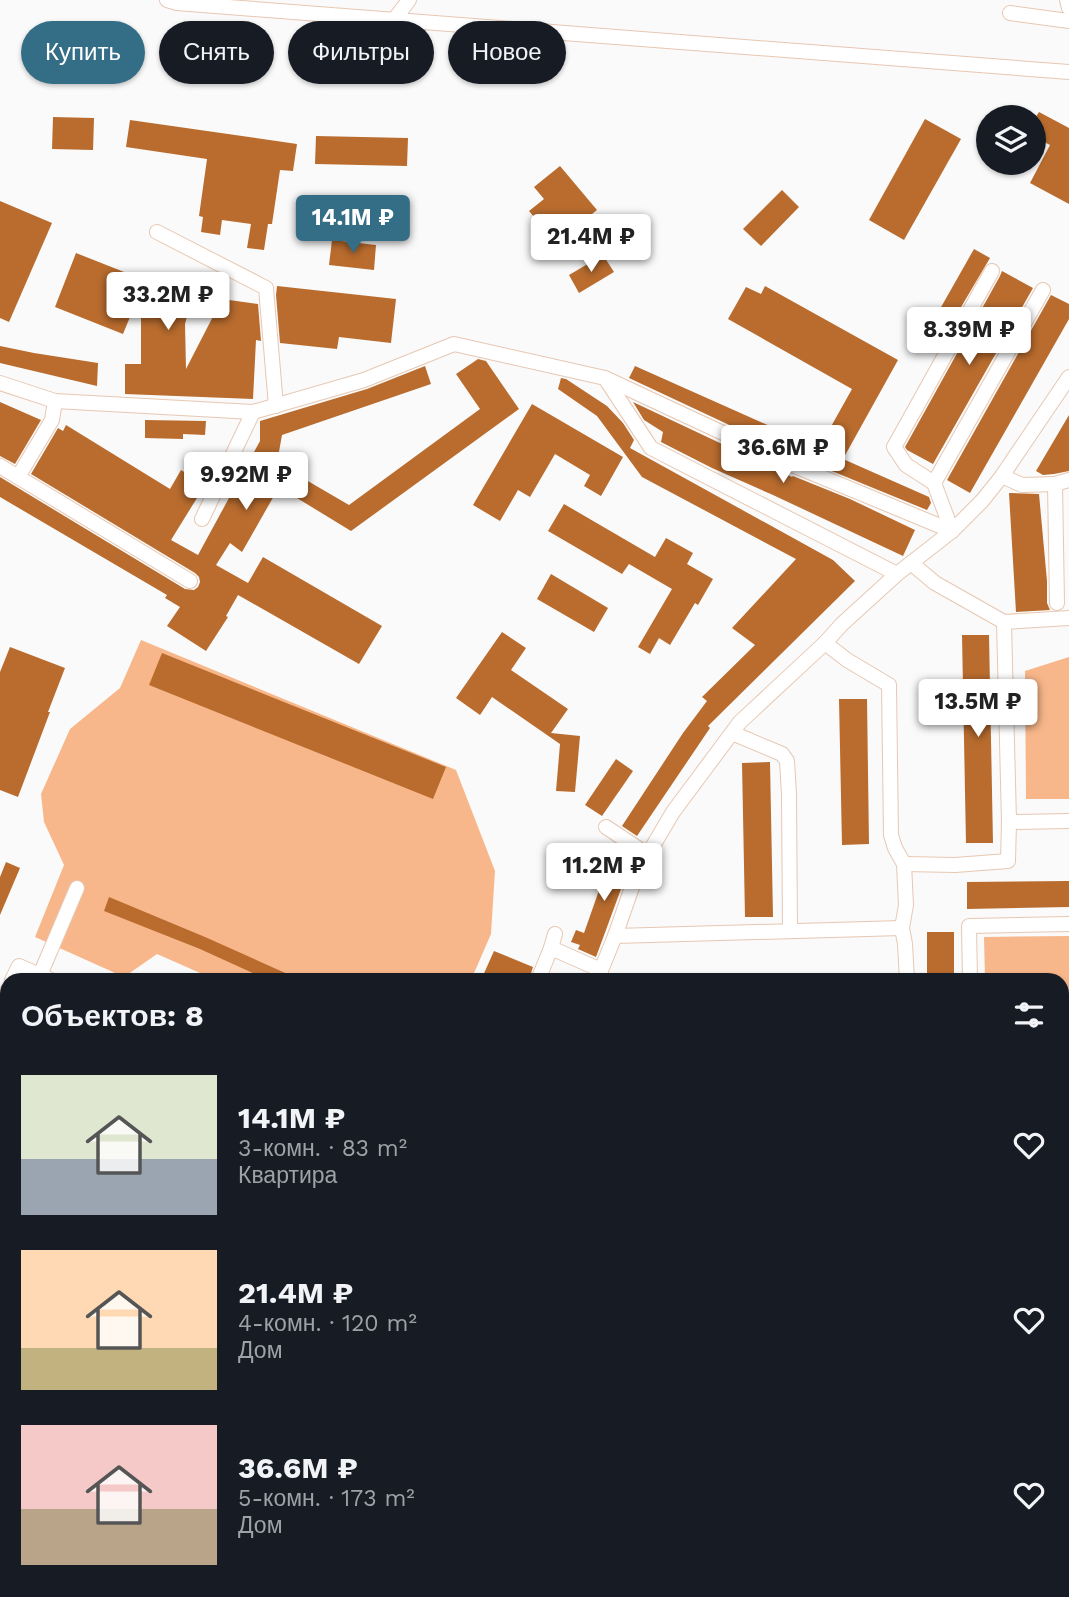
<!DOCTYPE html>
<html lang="ru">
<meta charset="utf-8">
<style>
:root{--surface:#171b24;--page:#242831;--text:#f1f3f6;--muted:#9ea1a6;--accent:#346d86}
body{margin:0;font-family:"Work Sans",sans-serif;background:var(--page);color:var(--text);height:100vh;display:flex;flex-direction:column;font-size:26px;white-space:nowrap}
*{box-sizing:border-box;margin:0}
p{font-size:23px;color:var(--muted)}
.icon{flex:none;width:38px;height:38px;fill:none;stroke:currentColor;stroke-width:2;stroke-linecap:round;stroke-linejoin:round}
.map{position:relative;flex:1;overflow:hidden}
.sheet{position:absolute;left:0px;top:973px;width:1069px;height:625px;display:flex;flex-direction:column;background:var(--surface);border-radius:21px 21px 0 0;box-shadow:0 2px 5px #0004}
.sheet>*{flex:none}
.guide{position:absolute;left:21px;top:21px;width:700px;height:63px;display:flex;gap:14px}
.buttons{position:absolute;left:976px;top:105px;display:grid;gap:14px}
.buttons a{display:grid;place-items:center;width:70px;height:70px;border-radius:50%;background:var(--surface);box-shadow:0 2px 5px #0004;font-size:35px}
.price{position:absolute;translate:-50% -60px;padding:0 16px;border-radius:7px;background:#fff;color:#222;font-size:23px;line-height:46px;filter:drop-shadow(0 2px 4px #0008)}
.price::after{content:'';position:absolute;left:50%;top:42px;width:21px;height:16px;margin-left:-10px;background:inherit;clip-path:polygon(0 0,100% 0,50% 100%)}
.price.selected{background:var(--accent);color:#fff}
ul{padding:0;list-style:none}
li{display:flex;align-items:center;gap:21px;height:175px;padding:0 21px}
li span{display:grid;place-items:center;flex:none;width:196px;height:140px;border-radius:0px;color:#555}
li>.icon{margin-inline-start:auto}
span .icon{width:84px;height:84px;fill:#fffc;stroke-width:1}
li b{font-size:30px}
h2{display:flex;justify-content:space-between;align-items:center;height:84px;padding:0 21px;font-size:30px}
.pill{padding:0 24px;border-radius:32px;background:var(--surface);box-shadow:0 2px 5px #0004;font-size:24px;line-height:63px}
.pill.selected{background:var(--accent);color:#fff}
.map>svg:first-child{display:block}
</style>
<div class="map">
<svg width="1069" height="1597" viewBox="0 0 1069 1597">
<rect width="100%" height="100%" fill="#fafafa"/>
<g fill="#f8b78a">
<polygon points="141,640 456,770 495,871 491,934 471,980 216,980 157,954 124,977 35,937 64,865 44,822 41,794 70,729 120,688"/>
<polygon points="1069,657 1069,799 1026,799 1025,671"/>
<polygon points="1069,936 1069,1036 1062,1036 1062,980 985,980 984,937"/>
<polygon points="0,1196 7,1199 7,1233 0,1230"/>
<polygon points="1062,1318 1069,1320 1069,1381 1062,1381"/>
<polygon points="0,1536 7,1539 7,1591 63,1591 60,1597 0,1597"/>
</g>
<g fill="#b96c2e">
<polygon points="1039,112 1069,128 1069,204 1030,183 1050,145 1034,137 1034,120"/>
<polygon points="53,117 94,118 93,150 52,149"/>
<polygon points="925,119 961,139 904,240 869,220"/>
<polygon points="130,120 297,144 293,171 280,170 272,224 268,224 264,250 247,248 251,224 222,220 220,235 201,232 203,217 199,216 207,159 126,147"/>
<polygon points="316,136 408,138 407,166 315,164"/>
<polygon points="560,166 597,210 556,243 529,211 544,199 534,187"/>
<polygon points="782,190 799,207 761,246 743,229"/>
<polygon points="359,195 400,200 398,221 356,216"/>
<polygon points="0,201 52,223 9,322 0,318"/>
<polygon points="332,240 376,245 374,270 329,265"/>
<polygon points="974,249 990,258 951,324 936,316"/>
<polygon points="76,253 152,283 155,276 195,287 185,324 186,369 222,299 258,304 261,341 256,340 253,399 125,394 125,364 141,364 141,290 123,334 55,307"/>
<polygon points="603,255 614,272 579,293 569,275"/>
<polygon points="1002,271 1033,288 933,464 907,450 905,447 1000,276"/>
<polygon points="277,286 396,299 391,343 339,337 337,349 280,343 276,295"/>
<polygon points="765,286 898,360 843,459 929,497 931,503 927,510 800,458 629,378 635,366 819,448 852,389 728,319 746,287 761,294"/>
<polygon points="1051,295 1069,304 1069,319 970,493 947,480"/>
<polygon points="0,346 34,353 98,363 97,386 0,363"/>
<polygon points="478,359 486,361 519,409 351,531 279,487 242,552 230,543 216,565 248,583 263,557 382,626 359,664 238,595 226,616 228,617 206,651 167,626 180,607 165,598 167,595 0,497 0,477 185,589 194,590 198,587 200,582 199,577 195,573 31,474 58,428 63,431 66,425 170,489 181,470 205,485 171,540 198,555 260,441 260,421 367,389 425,366 431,384 282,435 277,463 349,505 480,409 456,374"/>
<polygon points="561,378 566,379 607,406 623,423 634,440 630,448 833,560 855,581 708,726 710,728 637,836 622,826 683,733 707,701 702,697 755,645 732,628 796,559 642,477 597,416 558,389"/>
<polygon points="0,402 41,420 15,464 0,456"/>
<polygon points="633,402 792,477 793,476 850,499 915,530 903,556 773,495 712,468 661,442 663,432 644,420"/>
<polygon points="532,404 623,457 601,496 584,486 590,475 555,454 530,497 518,490 500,521 473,505"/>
<polygon points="1069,415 1069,471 1054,474 1043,475 1036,471"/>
<polygon points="145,420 206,421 205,435 183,434 183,439 145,438"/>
<polygon points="1009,493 1039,494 1047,581 1047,603 1050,610 1016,612"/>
<polygon points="564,504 655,557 666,538 693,553 687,564 713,579 698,605 695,603 670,645 659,638 650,654 638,647 672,589 629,564 622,574 548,531"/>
<polygon points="551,574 608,608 594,632 537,599"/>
<polygon points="502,632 526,648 511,670 568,709 551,733 580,736 575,792 556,791 560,744 492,697 480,715 456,698"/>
<polygon points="962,635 989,635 993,843 966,843"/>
<polygon points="10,647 65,668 48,712 50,712 18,797 0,790 0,672"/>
<polygon points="162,653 446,767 433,799 149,685"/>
<polygon points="839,699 867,699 869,844 842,845"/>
<polygon points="616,759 633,771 602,816 585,805"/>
<polygon points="770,762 773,917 745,917 742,763"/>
<polygon points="615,845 634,857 628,870 596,957 578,949 580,945 571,942 576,930 584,933"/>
<polygon points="6,862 20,868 0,915 0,877"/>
<polygon points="1069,881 1069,907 967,909 967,882"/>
<polygon points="109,897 205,937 301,980 268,980 200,949 104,911"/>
<rect x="927" y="932" width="27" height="48"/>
<polygon points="494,951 533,967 529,980 481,980"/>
</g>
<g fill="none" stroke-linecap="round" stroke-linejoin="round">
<defs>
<g id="minor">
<polyline points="167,0 177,3 1069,72"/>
<polyline points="1067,0 1069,8"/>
<polyline points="1010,13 1069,21"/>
<polyline points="394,20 409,0"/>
<polyline points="157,232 266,288 276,406"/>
<polyline points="605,378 783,461 952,531"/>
<polyline points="0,383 55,401 253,412 364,380 454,344 605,378 651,448 897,574"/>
<polyline points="0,466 18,477 52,420 55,401"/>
<polyline points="1002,476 1022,485 1055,484 1057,603"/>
<polyline points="18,477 190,581"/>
<polyline points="934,483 906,465 894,447 992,271"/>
<polyline points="1055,484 1069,480"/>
<polyline points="202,519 253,412"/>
<polyline points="952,531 934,483 1043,290"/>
<polyline points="911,563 935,583 1004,622 1009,822 1069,821"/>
<polyline points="1004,622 1069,618"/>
<polyline points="825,643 847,660 889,685 891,835 895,848 904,864 906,905 902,928 905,944 907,980"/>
<polyline points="732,733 782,754 787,761 789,794 790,931"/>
<polyline points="606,827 648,855"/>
<polyline points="904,864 955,865 1008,861 1009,822"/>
<polyline points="555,934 551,948 601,970"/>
<polyline points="615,936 902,928"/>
<polyline points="40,975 77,888"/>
<polyline points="12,980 19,966 51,980"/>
<polyline points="538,980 551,948"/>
<polyline points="597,980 615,936 637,873 673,812 740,722 825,643 842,624 897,574 952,531 982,501 1002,476 1069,377"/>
<polyline points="970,980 969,926 1069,924"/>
<polyline points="0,1005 7,991"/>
<polyline points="1062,1049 1069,1049"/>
<polyline points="0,1088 6,1091"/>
<polyline points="0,1183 7,1186"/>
<polyline points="0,1407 7,1391"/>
<polyline points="1062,1439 1069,1439"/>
<polyline points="0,1497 7,1500"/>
<polyline points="1062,1533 1069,1533"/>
<polyline points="321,1591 327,1597"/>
<polyline points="731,1591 747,1597"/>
<polyline points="868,1591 869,1597"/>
<polyline points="1049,1591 1049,1597"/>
<polyline points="68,1597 71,1591"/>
<polyline points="379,1597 382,1591"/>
<polyline points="649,1597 651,1591"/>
</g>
</defs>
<use href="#minor" stroke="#e7c7b2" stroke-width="16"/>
<use href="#minor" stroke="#fff" stroke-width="14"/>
</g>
</svg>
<div class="buttons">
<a><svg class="icon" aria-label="layers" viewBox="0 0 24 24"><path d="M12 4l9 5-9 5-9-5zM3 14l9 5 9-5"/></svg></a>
</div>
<b class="price selected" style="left:353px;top:255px">14.1M ₽</b>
<b class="price" style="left:591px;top:274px">21.4M ₽</b>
<b class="price" style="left:168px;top:332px">33.2M ₽</b>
<b class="price" style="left:969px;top:367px">8.39M ₽</b>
<b class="price" style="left:783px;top:485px">36.6M ₽</b>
<b class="price" style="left:246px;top:512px">9.92M ₽</b>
<b class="price" style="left:978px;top:739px">13.5M ₽</b>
<b class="price" style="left:604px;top:903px">11.2M ₽</b>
<div class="guide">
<a class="pill selected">Купить</a>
<a class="pill">Снять</a>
<a class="pill">Фильтры</a>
<a class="pill">Новое</a>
</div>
<section class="sheet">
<h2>Объектов: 8<svg class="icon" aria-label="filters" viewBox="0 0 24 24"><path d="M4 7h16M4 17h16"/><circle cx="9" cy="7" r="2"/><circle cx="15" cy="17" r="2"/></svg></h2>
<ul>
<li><span style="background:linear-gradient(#dfe7d0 60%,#9aa5b1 0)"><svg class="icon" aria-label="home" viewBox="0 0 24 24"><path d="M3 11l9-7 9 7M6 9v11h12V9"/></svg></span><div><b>14.1M ₽</b><p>3-комн. · 83 m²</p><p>Квартира</p></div><svg class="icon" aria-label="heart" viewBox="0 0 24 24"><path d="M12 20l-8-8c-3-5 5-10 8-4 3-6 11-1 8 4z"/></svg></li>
<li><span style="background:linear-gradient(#ffd9b3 70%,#c2b280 0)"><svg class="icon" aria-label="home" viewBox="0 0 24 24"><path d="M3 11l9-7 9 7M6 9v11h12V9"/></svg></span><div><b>21.4M ₽</b><p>4-комн. · 120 m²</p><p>Дом</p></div><svg class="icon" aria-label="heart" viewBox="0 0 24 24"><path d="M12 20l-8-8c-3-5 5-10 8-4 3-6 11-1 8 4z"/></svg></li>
<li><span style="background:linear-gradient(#f6c9c9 60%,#b9a48a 0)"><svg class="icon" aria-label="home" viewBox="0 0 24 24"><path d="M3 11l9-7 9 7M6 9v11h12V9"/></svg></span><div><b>36.6M ₽</b><p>5-комн. · 173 m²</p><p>Дом</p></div><svg class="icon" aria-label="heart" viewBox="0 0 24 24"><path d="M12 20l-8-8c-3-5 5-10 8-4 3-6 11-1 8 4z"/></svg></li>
</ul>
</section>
</div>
